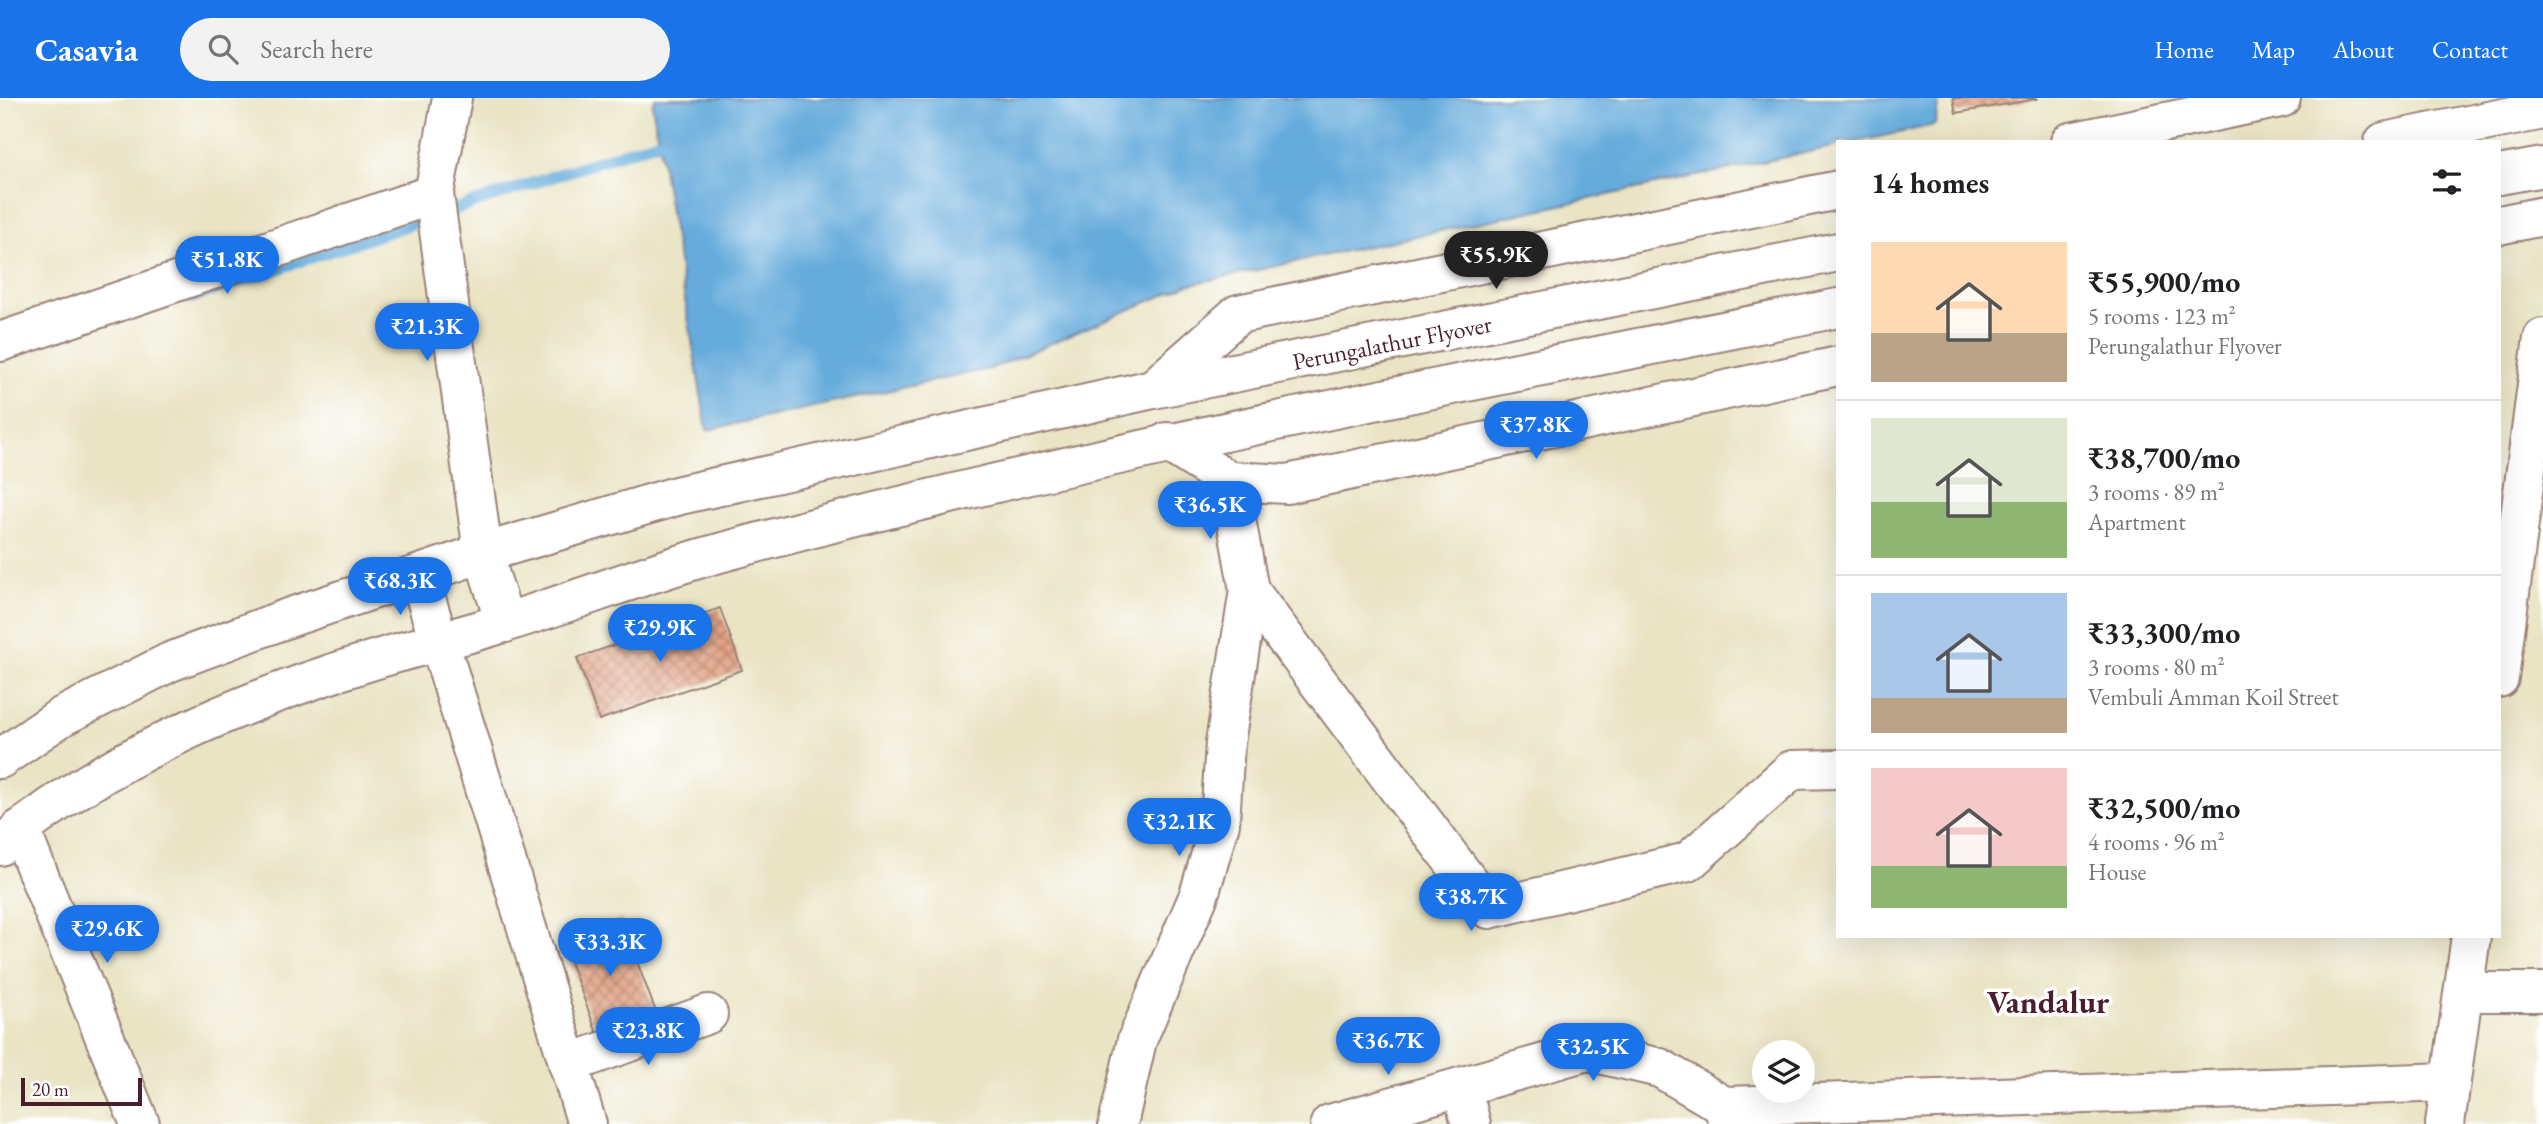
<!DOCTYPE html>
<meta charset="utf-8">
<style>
:root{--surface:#fff;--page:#f2f2f2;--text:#202124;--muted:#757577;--line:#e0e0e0;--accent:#1a73e8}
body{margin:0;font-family:"EB Garamond",serif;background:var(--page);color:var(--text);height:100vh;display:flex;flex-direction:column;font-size:26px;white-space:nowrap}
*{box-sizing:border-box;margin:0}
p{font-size:23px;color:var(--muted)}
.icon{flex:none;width:38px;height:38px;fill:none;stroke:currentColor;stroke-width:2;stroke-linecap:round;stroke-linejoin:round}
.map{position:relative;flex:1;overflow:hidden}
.side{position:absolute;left:1836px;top:42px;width:665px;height:798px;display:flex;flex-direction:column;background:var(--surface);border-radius:0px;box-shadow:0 7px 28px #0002}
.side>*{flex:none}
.controls{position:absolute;left:1752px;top:942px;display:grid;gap:14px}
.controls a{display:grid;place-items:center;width:63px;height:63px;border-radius:50%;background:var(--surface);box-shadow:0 7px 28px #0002;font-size:35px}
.scale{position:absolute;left:21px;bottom:18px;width:121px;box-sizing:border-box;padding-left:7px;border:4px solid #4a1f2b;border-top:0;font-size:19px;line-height:24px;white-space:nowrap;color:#4a1f2b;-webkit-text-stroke:5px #fff;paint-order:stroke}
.price{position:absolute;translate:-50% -60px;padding:0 16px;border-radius:24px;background:var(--accent);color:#fff;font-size:23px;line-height:46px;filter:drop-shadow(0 2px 4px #0008)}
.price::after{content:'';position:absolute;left:50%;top:42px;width:21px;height:16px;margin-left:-10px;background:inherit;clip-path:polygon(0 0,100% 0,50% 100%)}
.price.current{background:#222;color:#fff}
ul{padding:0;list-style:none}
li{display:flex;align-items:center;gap:21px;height:175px;padding:0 35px}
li+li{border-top:2px solid var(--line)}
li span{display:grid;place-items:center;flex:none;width:196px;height:140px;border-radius:0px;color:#555}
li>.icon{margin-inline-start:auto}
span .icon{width:84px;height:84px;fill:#fffc;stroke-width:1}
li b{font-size:30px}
h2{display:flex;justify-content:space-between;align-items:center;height:84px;padding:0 35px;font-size:30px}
header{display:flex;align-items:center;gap:42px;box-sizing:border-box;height:98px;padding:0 35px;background:var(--accent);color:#fff}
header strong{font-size:33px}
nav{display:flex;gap:38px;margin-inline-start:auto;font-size:24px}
.search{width:490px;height:63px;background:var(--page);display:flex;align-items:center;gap:18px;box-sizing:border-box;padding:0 24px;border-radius:38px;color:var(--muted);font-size:26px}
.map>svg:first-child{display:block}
</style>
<header>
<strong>Casavia</strong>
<div class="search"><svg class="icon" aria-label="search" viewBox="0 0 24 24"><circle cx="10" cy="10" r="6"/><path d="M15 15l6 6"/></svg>Search here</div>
<nav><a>Home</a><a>Map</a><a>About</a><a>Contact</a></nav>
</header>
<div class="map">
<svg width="2543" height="1026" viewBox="0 0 2543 1026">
<defs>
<pattern id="building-cross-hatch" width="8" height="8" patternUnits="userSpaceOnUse" patternTransform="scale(1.75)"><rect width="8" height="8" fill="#e2a486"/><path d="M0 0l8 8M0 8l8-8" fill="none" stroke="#b9856e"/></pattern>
</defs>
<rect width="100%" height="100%" fill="#fff"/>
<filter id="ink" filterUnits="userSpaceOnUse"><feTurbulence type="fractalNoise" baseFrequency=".0143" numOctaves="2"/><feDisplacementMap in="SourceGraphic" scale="14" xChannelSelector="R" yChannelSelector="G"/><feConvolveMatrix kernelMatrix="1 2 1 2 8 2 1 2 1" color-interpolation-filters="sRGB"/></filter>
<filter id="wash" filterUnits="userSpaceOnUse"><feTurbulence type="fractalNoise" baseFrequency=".00686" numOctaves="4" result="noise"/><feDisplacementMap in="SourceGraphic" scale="28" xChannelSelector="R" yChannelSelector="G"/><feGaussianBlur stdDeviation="1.57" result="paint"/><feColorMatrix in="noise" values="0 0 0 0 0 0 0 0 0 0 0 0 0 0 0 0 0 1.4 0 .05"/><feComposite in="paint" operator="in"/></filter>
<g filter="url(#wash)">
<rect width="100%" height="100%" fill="#eae4c4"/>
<polygon fill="#65abdb" stroke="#586583" stroke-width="2" points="655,0 1939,0 1935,27 1856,44 1838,44 1837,48 1187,187 993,270 707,332 652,6"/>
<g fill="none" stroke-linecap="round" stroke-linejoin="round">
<polyline stroke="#65abdb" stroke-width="12" points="190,200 674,38"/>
</g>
<g id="blocks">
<g fill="url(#building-cross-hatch)">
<polygon points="1953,0 2037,0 2037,1 1956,15"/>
<polygon points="720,510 742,572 599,622 577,560"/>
<polygon points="621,821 657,917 598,938 562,842"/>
</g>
</g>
</g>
<g filter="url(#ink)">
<use href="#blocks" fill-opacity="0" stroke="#9a8278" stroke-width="2"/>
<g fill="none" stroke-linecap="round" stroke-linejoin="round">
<defs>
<g id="street">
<polyline points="452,0 434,96 483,455 505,525"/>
<polyline points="0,244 434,96"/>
<polyline points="419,478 587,1026"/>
<polyline points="1249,492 1489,811 1688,764 1792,672 1838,671"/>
<polyline points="20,731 140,1026"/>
<polyline points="2465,894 2543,894"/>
<polyline points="568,966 708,916"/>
<polyline points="1462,990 1471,1026"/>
<polyline points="1118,1026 1137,942 1199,797 1220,725 1225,645 1249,492 1229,383"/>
<polyline points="1330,1026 1587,953 1660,970 1724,1008"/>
<polyline points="1728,1026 1724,1008 2451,984"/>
</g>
<g id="secondary">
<polyline points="2070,44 2281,0"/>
<polyline points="2499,127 2543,118"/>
<polyline points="1153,291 1238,216 1838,92"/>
<polyline points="1167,344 1229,383 1287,386 1838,268"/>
<polyline points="2499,580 2543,240"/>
<polyline points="2445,1026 2471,838"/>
</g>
<g id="primary">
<polyline points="2384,44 2543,12"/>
<polyline points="2499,77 2543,69"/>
<polyline points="0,661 61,619 170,564 288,520 483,455 680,397 1153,291 1838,154"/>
<path d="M0 748C102 662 234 606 361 566 410 550 461 539 510 523 578 502 644 476 712 457 1083 355 1461 286 1838 210"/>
</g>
</defs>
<use href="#street" stroke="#9a8278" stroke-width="42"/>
<use href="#secondary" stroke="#9a8278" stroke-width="42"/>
<use href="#primary" stroke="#9a8278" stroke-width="42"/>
<use href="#street" stroke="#fff" stroke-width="38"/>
<use href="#secondary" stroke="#fff" stroke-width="38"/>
<use href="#primary" stroke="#fff" stroke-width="38"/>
</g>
</g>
<g text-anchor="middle" stroke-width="7" stroke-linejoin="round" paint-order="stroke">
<g font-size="24" fill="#4a1f2b" stroke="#fff">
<text transform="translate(1392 245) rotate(-11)" y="8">Perungalathur Flyover</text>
</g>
<g font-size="32" font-weight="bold" fill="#4a1f2b" stroke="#fff">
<text x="2048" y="915">Vandalur</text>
</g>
</g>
</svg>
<div class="controls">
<a><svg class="icon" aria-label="layers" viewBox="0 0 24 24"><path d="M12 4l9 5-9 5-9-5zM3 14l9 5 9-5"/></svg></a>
</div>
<div class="scale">20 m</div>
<b class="price current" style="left:1496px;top:193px">₹55.9K</b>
<b class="price" style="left:227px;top:198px">₹51.8K</b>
<b class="price" style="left:427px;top:265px">₹21.3K</b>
<b class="price" style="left:1536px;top:363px">₹37.8K</b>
<b class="price" style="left:1210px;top:443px">₹36.5K</b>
<b class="price" style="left:400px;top:519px">₹68.3K</b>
<b class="price" style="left:660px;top:566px">₹29.9K</b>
<b class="price" style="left:1179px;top:760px">₹32.1K</b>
<b class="price" style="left:1471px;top:835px">₹38.7K</b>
<b class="price" style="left:107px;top:867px">₹29.6K</b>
<b class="price" style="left:610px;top:880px">₹33.3K</b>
<b class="price" style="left:648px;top:969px">₹23.8K</b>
<b class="price" style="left:1388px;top:979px">₹36.7K</b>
<b class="price" style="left:1593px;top:985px">₹32.5K</b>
<section class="side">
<h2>14 homes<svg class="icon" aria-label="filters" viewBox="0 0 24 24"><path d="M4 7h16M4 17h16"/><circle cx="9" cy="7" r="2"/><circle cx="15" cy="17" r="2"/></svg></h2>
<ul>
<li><span style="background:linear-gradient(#ffd9b3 65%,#b9a48a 0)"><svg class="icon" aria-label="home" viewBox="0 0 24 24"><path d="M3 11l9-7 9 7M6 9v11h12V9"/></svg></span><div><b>₹55,900/mo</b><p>5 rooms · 123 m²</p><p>Perungalathur Flyover</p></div></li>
<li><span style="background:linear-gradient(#dfe7d0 60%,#8fb573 0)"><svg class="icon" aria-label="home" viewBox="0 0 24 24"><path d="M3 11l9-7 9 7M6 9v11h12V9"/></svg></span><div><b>₹38,700/mo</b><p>3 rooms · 89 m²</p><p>Apartment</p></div></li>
<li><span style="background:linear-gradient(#a9c7e8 75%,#b9a48a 0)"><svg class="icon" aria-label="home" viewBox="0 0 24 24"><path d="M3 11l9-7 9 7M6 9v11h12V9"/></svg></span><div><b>₹33,300/mo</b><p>3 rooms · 80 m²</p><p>Vembuli Amman Koil Street</p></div></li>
<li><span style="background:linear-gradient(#f6c9c9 70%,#8fb573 0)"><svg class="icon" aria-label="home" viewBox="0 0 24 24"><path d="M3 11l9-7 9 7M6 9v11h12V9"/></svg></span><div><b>₹32,500/mo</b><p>4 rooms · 96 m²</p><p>House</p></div></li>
</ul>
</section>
</div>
